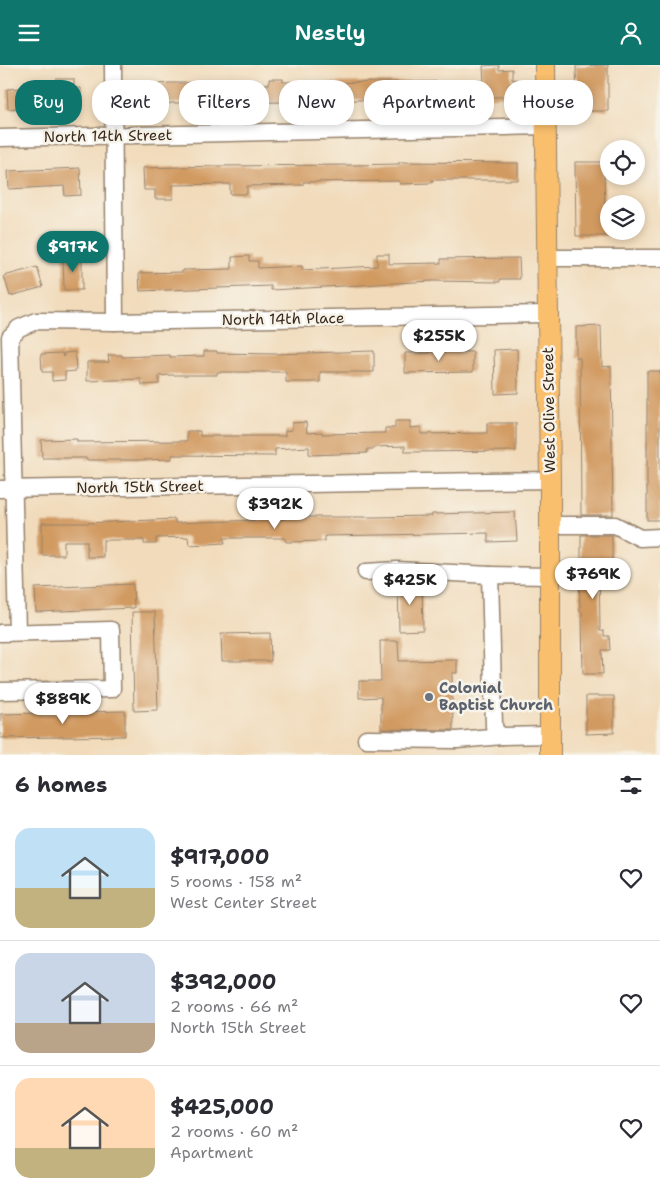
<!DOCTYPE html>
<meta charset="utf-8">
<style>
:root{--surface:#fff;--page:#f7f7f7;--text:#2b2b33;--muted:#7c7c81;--line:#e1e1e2;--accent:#0f766e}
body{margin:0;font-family:"Shantell Sans",sans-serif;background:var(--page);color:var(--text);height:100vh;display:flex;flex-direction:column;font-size:19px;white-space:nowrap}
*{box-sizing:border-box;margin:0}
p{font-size:16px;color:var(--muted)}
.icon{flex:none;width:28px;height:28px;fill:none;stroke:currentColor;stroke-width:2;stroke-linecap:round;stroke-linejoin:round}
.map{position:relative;height:690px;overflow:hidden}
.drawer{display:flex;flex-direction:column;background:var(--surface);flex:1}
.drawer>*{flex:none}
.guide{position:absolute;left:15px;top:15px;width:630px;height:45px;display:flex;gap:10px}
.tools{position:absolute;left:600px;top:75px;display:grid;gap:10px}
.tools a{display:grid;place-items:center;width:45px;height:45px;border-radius:50%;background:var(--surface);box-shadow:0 2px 8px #0003;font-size:25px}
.price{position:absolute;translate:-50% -42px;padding:0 11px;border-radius:18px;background:#fff;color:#222;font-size:16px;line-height:32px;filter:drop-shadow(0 1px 2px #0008)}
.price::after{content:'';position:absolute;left:50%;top:30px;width:15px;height:11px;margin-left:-8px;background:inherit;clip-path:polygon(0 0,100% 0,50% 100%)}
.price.selected{background:var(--accent);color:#fff}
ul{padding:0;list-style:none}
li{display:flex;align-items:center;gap:15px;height:125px;padding:0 15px}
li+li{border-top:1px solid var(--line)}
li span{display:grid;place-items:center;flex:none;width:140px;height:100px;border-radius:15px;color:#555}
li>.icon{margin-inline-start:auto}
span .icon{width:60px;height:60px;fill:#fffc;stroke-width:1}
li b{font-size:21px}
h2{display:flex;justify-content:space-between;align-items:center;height:60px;padding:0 15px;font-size:21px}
.chip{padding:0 18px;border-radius:20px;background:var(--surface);box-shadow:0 2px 8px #0003;font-size:18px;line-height:45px}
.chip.selected{background:var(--accent);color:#fff}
header{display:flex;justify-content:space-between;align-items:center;height:65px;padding:0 15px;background:var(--accent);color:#fff;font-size:22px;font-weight:600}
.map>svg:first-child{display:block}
</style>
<header><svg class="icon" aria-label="menu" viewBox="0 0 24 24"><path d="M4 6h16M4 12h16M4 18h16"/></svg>Nestly<svg class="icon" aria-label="person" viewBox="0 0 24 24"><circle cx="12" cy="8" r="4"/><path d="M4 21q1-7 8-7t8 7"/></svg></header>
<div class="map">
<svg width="660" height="690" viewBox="0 0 660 690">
<rect width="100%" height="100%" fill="#f7f3e8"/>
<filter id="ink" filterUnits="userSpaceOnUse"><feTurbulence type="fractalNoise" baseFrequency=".02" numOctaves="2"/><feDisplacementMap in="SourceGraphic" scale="10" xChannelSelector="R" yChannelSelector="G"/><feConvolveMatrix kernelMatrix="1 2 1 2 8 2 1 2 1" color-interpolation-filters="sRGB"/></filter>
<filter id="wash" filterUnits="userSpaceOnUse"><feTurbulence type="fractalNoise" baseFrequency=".0096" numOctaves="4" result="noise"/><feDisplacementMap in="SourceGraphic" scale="20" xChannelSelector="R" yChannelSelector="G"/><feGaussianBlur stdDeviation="1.12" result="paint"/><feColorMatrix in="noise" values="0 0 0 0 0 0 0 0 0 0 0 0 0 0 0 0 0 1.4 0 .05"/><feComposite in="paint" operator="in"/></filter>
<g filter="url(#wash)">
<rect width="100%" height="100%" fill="#f1dbbb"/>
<g id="blocks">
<g fill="#d19a61">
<polygon points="499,0 499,5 512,4 512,15 516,14 517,31 430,35 292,35 292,37 172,38 141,42 139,21 170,18 194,18 194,20 269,19 269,14 283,14 283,17 301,17 301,18 484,16 483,1"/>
<polygon points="608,0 608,46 577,46 576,1"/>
<polygon points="56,14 74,14 74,23 81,23 81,43 56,43 56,40 8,44 7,24 56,21"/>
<polygon points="399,97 518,98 518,115 432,115 432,118 400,119 400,116 303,117 303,120 247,121 247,129 230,129 230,119 173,120 173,134 155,134 155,125 144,125 143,103 217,101 354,100 399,99"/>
<polygon points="575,97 604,97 605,155 609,154 609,171 576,171"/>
<polygon points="80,103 81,130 65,131 64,121 9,124 8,106"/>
<polygon points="377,189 389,189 389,199 441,198 441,194 519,193 520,214 500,214 500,217 432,216 271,225 271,221 140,226 139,208 183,207 183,205 232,204 232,192 249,191 249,196 258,196 258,203 302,201 302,205 377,201"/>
<polygon points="63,191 82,191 82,225 64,225"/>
<polygon points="37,202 43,222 10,231 4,211"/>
<polygon points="601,261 602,302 611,301 613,450 581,450 580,293 576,293 576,262"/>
<polygon points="517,284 518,328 495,329 494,285"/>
<polygon points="204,286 217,286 217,288 274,289 374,286 374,307 320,307 320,317 286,317 286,307 217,307 217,310 171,310 159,311 159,319 142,320 141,314 87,316 87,297 109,297 108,290 122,290 122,292 170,290 170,292 204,291"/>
<polygon points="430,286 473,287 473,307 405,308 405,288 430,288"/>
<polygon points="75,287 76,306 65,307 65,315 52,316 52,307 42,307 41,289 62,288 63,292 64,291 64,288"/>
<rect x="647" y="306" width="13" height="149"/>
<polygon points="395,356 410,356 410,363 421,362 421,369 487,368 487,358 516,358 516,386 405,387 405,381 374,382 374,384 367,384 367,388 309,390 309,382 275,384 275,391 172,390 172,394 139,395 86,395 86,393 42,393 41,375 77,374 77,377 187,376 187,366 200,366 200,371 285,371 285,366 292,365 292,358 306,357 307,368 322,367 322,369 385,368 385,363 395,363"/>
<polygon points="515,447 517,476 488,477 488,468 325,471 325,476 286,477 285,473 224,473 225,478 189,480 188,472 156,473 156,479 144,479 144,475 103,475 103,492 87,492 87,476 64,476 64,490 42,490 42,458 87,458 175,454 175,458 285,454 285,452 373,452 432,451 432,449"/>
<polygon points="581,470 612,470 612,497 599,497 600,566 604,566 604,571 609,571 610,585 602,585 603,609 583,609 582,547 580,547 579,506 581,506"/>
<polygon points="398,515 422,516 423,565 399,566"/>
<polygon points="133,519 134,543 36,547 35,523"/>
<polygon points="132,547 155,547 158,645 134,646"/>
<polygon points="270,568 271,596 222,596 221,569"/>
<polygon points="380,576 398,576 399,596 457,595 457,608 452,608 453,665 381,664 381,632 359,633 359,616 381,616"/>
<polygon points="586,631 614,631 614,668 586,669"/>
<polygon points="125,646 125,671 0,673 0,649"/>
</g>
</g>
</g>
<g filter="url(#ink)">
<use href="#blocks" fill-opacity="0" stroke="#96826c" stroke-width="1"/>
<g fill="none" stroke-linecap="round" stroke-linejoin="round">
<defs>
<g id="minor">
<polyline points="113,0 115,257"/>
<polyline points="0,73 545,61"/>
<polyline points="546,193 660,193"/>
<polyline points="0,424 550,415"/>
<polyline points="550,460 615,460 640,473 660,472"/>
<polyline points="366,507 397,505 490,510"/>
<polyline points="17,567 10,272 19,263 36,256 115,257 547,249"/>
<polyline points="0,568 111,565 112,624 0,626"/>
<polyline points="550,670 502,671 496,667 494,661 490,510 550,511"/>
<polyline points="366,674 457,675 502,671"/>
</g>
<polyline id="major" points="545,0 550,415 550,690"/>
</defs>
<use href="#minor" stroke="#96826c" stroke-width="19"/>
<use href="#major" stroke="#96826c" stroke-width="22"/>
<use href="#minor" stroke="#fff" stroke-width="16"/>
<use href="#major" stroke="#f9bf6d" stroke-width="20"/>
</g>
</g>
<circle fill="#6b7280" stroke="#f7f3e8" stroke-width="2" cx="429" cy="632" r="5"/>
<g text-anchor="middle" stroke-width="5" stroke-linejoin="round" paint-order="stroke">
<g font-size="15" fill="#3b2a1e" stroke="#f7f3e8">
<text transform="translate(108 71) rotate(-1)" y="5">North 14th Street</text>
<text transform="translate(283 254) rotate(-1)" y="5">North 14th Place</text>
<text transform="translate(549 345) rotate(-91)" y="5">West Olive Street</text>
<text transform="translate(140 422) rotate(-1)" y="5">North 15th Street</text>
</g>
<g font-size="15" font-weight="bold" fill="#5b616d" stroke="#f7f3e8" text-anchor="start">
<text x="439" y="628">Colonial<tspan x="439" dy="17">Baptist Church</tspan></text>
</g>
</g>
</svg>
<div class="tools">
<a><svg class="icon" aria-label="locate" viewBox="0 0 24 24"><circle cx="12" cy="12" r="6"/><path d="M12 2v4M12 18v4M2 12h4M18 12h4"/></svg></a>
<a><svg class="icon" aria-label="layers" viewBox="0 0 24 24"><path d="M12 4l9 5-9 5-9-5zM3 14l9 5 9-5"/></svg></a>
</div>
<b class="price selected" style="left:73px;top:208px">$917K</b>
<b class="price" style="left:439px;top:297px">$255K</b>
<b class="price" style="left:275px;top:465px">$392K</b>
<b class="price" style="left:593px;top:535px">$769K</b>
<b class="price" style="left:410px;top:541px">$425K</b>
<b class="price" style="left:63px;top:660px">$889K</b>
<div class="guide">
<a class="chip selected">Buy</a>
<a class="chip">Rent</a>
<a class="chip">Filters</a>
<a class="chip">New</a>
<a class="chip">Apartment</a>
<a class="chip">House</a>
</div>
</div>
<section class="drawer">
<h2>6 homes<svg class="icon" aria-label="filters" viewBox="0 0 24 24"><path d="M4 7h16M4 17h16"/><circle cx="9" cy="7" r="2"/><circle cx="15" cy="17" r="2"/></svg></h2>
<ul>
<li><span style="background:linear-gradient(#bfe0f5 60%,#c2b280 0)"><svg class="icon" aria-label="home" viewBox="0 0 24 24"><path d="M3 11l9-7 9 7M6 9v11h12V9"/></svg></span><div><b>$917,000</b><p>5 rooms · 158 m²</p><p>West Center Street</p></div><svg class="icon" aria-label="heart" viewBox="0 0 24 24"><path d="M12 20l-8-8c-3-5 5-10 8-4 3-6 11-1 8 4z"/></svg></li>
<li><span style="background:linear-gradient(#c9d6e8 70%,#b9a48a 0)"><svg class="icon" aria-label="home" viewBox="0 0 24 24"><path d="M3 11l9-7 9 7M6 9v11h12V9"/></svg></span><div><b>$392,000</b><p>2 rooms · 66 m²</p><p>North 15th Street</p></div><svg class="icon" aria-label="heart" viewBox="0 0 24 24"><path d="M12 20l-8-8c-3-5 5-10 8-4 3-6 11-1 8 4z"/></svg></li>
<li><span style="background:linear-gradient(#ffd9b3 70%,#c2b280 0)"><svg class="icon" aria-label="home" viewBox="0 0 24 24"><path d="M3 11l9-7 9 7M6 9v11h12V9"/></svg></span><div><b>$425,000</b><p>2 rooms · 60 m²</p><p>Apartment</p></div><svg class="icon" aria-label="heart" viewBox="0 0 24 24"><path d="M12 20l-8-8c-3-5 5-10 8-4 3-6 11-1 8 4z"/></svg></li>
</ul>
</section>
